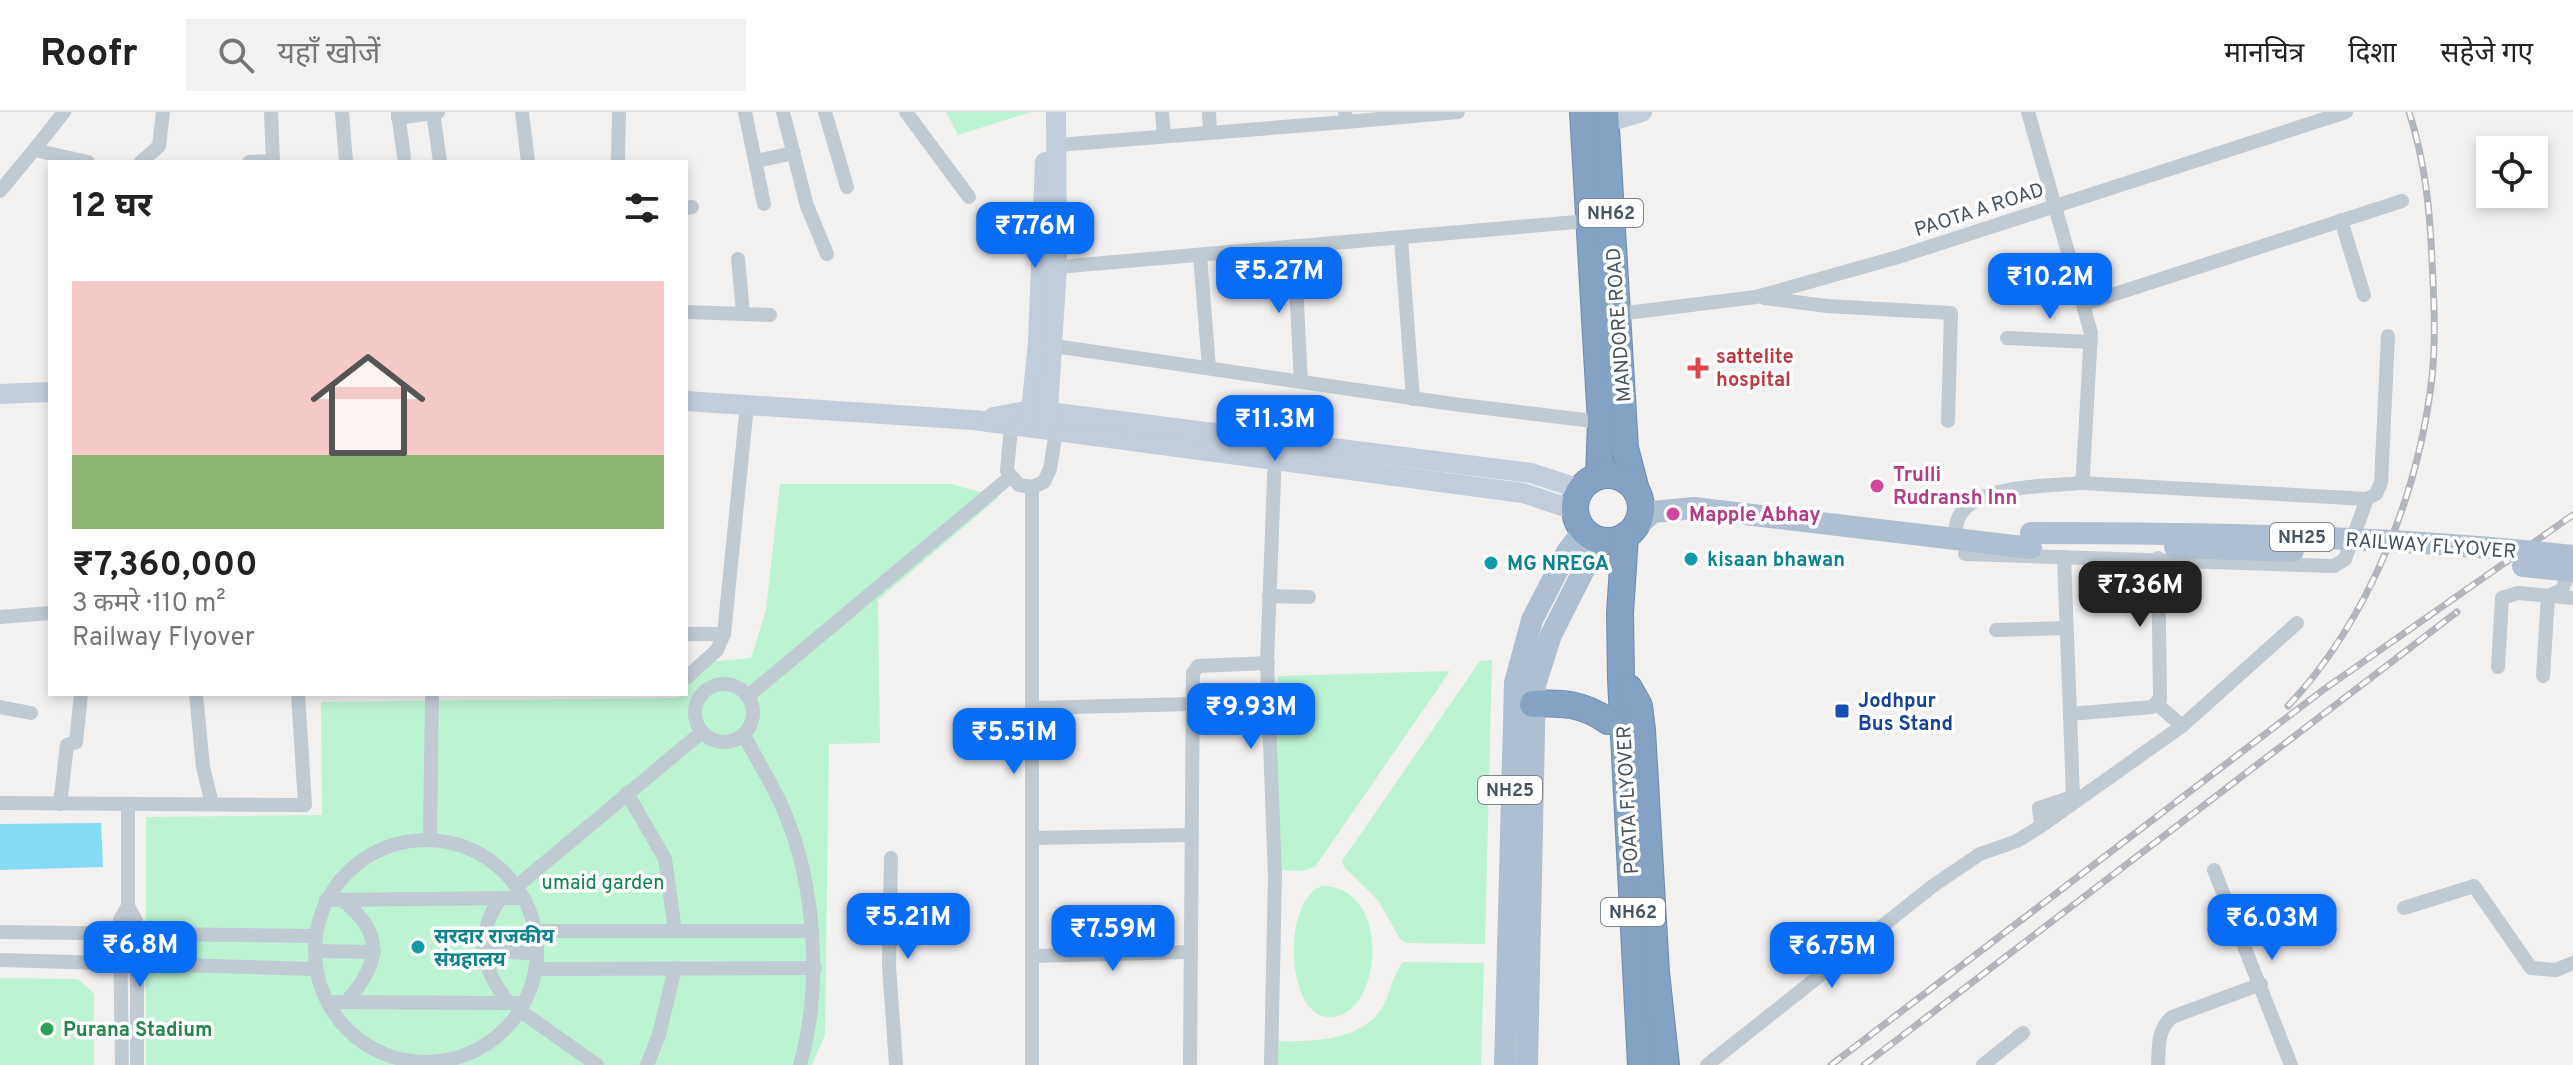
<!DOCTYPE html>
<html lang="hi">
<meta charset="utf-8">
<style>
:root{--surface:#fff;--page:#f2f2f2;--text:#222;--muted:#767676;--line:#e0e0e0;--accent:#096cf4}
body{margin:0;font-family:Overpass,"Noto Sans Devanagari",sans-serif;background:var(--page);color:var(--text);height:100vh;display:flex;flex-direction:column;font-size:30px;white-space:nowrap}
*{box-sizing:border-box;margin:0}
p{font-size:26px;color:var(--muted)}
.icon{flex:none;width:44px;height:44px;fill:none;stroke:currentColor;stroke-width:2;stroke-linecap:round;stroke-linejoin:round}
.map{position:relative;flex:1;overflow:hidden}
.drawer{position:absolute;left:48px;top:48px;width:640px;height:536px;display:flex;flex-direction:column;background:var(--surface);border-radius:0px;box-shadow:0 4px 12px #0003}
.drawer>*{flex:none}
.buttons{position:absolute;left:2476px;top:24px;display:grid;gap:16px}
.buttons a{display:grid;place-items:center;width:72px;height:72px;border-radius:0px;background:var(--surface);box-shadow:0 4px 12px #0003;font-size:40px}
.price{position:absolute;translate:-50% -68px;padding:0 18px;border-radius:16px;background:var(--accent);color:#fff;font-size:26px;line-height:52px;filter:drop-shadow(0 2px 4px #0008)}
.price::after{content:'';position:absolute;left:50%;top:48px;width:24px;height:18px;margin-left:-12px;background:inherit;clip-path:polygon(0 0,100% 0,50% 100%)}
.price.on{background:#222;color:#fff}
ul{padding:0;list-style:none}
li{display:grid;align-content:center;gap:16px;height:424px;padding:0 24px}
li+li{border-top:2px solid var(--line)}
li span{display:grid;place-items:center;height:248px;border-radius:0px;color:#555}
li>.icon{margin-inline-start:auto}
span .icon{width:144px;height:144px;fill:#fffc;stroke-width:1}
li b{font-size:34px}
h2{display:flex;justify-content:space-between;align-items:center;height:96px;padding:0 24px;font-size:34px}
header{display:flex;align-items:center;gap:48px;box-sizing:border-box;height:112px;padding:0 40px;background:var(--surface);border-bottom:2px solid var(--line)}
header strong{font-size:38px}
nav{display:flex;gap:44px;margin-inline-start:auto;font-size:28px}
.search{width:560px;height:72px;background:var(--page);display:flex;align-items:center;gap:20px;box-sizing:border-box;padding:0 28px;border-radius:0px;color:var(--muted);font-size:30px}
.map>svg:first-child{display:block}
</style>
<header>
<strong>Roofr</strong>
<div class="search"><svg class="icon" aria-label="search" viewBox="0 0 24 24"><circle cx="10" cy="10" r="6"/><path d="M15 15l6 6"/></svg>यहाँ खोजें</div>
<nav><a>मानचित्र</a><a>दिशा</a><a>सहेजे गए</a></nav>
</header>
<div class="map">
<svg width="2573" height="953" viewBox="0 0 2573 953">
<rect width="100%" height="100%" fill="#f3f0f0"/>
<g fill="#bcf3d2">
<polygon points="946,0 1031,0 958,23"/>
<polygon points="780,372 951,372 999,385 878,488 880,631 829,632 825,923 812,953 146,953 146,705 322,703 321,590 676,586 686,582 686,574 708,550 751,546 766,498"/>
<polygon points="1492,548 1485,832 1406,831 1400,827 1378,788 1344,755 1342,749 1480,549"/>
<polygon points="1450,559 1315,755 1301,759 1276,758 1278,564"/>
<path d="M1322 774C1390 774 1383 892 1338 904 1285 919 1280 788 1322 774Z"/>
<path d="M1403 850 1484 851 1481 953H1275L1277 929C1310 930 1362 929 1382 896 1391 881 1392 863 1403 850Z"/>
<polygon points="0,866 78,867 94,882 94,953 0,953"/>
</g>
<polygon fill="#85dbf4" points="101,711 103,755 0,758 0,712"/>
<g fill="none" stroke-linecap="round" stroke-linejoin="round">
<defs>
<g id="highway">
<polyline points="1583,0 1601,310 1599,363"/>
<polyline points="1605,0 1625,336 1636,378"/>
<circle cx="1608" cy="396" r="33"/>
<polyline points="1625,424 1620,501 1621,567 1641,953"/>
<polyline points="1629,576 1639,594 1642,618 1656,860 1666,953"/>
<path d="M1533 592C1562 590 1584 592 1608 609"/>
</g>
</defs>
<use href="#highway" stroke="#6f8daf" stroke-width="28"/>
<g stroke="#c0cad3" stroke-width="14">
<polyline points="271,0 273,50"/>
<polyline points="342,0 346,50"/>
<polyline points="398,0 404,45"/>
<polyline points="433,0 440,50"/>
<polyline points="522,0 528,50"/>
<polyline points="745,0 764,92"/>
<polyline points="783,0 807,94 827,142"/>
<polyline points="825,0 847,75"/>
<polyline points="906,0 969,85"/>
<polyline points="1162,0 1164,24"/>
<polyline points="1209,0 1210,20"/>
<polyline points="1345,0 1346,10 1458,0"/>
<polyline points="398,6 438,0"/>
<polyline points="1058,33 1346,10"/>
<polyline points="34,38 64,0"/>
<polyline points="756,49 794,41"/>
<polyline points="141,50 159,34 163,0"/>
<polyline points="249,50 273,49"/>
<polyline points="618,50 619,0"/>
<polyline points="0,79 34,38 88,50"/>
<polyline points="686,96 692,95"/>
<polyline points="2341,108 2364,183"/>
<polyline points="1401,126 1413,287"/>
<polyline points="1294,135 1301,269"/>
<polyline points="1200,143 1209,256"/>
<polyline points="738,147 743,201"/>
<polyline points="1057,155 1588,109"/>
<polyline points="1764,186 1827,194 1951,201 1948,309"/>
<polyline points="2084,192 2402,89"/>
<polyline points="686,200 770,203"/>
<polyline points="1618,202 1756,185 1898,145 2346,0"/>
<polyline points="2007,226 2091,230"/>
<polyline points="1054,234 1453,292 1601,310"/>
<polyline points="1011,315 1007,359 1019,373 1032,375 1044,370 1050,357 1056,319"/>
<polyline points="2081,371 2367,387"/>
<polyline points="1032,375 1032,953"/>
<path d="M1957 429C1944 371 2043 375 2081 371L2083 361 2091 221 2028 0"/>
<polyline points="1965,442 2334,454 2345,447 2367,387 2376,382 2381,371 2388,224"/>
<polyline points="2064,445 2070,602"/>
<polyline points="1269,484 1309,485"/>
<polyline points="0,505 50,501"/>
<polyline points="1996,518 2066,516"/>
<polyline points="686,522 724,522"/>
<polyline points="2498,555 2502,486 2518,481 2573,486"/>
<polyline points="2543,564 2548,484 2562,478 2570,459"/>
<polyline points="686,566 717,538 724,522 747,293"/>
<circle cx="724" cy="601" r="29"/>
<polyline points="196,582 203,655 212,692"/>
<polyline points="748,584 1010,365"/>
<polyline points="2157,592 2182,614"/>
<polyline points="0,595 31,601"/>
<polyline points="1034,596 1191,592"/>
<path d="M744 623C757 648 773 673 784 699 816 773 822 877 800 953"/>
<polyline points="627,681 665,747 675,819"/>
<polyline points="0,691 305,693 298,582"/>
<polyline points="60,692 67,633 76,630 81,582"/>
<polyline points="2041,714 2039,696 2073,685 2070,602 2152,595 2160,587 2158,446"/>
<polyline points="1033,726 1191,723"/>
<polyline points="430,728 432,582"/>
<circle cx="426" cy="839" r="111"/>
<polyline points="891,746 889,854 896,953"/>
<polyline points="2214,758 2291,953"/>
<polyline points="516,775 702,620"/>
<path d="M501 786C475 821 481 858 509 891"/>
<polyline points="326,788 522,786"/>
<path d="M342 788C386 822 380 852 346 890"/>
<polyline points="128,794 136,809 137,820 137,953"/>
<polyline points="2404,796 2474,774 2531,856 2556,858 2573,851"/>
<polyline points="535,819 812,819"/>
<polyline points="0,820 316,824"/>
<polyline points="483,838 537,842"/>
<polyline points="315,839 374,840"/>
<polyline points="1034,844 1190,840"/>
<polyline points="0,848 315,857"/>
<polyline points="535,857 815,856"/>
<polyline points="328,890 523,891"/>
<polyline points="519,898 597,953"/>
<polyline points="122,953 120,819 120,808 128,794 128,694"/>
<polyline points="647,953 659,923 675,856"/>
<polyline points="1190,953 1193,561 1198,554 1268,551"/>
<polyline points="1271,953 1275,765 1267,550 1275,341"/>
<polyline points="1707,953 1934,773 1980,742 2017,729 2041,714 2182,614 2297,511"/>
<polyline points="1983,953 2023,921"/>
<path d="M2158 953C2159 935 2157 918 2172 905L2261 872"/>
</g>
<g stroke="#c1cddb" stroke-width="20">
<polyline points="1592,15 1642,0"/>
<polyline points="0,282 50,280"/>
<polyline points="686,289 973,308 1523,381 1574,398"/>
<polyline points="993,305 1032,298 1049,300 1531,361 1580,377"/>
<polyline points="1030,309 1038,230 1045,50"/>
<polyline points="1047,312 1057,155 1056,0"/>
</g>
<g stroke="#aebfd1" stroke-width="22">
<polyline points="1636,415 1653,400 1694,396 2031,436"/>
<polyline points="1505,953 1515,571 1532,508 1567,440 1583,419"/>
<polyline points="1527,953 1535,573 1551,523 1599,428"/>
</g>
<use href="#highway" stroke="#84a2c3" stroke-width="26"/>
<defs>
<g id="rail">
<path d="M2288 594C2369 508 2419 381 2432 265 2436 226 2434 188 2432 149 2430 98 2425 49 2409 0"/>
<polyline points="1831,953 2323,578 2573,403"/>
<polyline points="1864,953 2457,500"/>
</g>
</defs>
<use href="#rail" stroke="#b2b5bb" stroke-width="7"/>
<use href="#rail" stroke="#fff" stroke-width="4" stroke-dasharray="12" stroke-linecap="butt"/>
<g stroke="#aebfd1" stroke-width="22">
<path d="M2031 421C2212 421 2393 424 2573 444"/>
<polyline points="2175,435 2293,439"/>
<polyline points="2523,454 2573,459"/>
</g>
</g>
<path fill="#e0444e" stroke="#fff" stroke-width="3" d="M1694 244h8v8h8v8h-8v8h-8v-8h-8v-8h8z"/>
<g fill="#d1479c" stroke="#fff" stroke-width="3">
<circle cx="1877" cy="374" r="8"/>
<circle cx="1673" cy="402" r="8"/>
</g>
<g fill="#0f9aa8" stroke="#fff" stroke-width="3">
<circle cx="1691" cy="447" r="8"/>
<circle cx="1491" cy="451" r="8"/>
<circle cx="418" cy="835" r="8"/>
</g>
<rect fill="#1a4fb4" stroke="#fff" stroke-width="3" x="1834" y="591" width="16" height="16" rx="4"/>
<circle fill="#2e9e5b" stroke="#fff" stroke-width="3" cx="47" cy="917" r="8"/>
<g text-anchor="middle" stroke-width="7" stroke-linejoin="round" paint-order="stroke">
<g fill="#fff" stroke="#7e8790" stroke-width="2">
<rect x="1579" y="87" width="64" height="28" rx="6"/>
<rect x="2270" y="411" width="64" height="28" rx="6"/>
<rect x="1478" y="664" width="64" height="28" rx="6"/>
<rect x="1601" y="786" width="64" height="28" rx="6"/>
</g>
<g font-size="18" font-weight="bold" fill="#465360">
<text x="1611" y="107">NH62</text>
<text x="2302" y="431">NH25</text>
<text x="1510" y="684">NH25</text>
<text x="1633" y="806">NH62</text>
</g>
<g font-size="20" fill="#465360" stroke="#fff">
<text transform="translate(1979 97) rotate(-18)" y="7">PAOTA A ROAD</text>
<text transform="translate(1618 213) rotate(-94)" y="7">MANDORE ROAD</text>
<text transform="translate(2431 433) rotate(4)" y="7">RAILWAY FLYOVER</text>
<text transform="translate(1627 688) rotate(-93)" y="7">POATA FLYOVER</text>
</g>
<g font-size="20" font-weight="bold" fill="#be3a42" stroke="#fff" text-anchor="start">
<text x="1716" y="251">sattelite<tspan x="1716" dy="23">hospital</tspan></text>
</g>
<g font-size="20" font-weight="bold" fill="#b23c85" stroke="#fff" text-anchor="start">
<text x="1893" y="369">Trulli<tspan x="1893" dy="23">Rudransh Inn</tspan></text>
<text x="1689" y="409">Mapple Abhay</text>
</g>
<g font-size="20" font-weight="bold" fill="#0d838f" stroke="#fff" text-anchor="start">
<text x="1707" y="454">kisaan bhawan</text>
<text x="1507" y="458">MG NREGA</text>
<text x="434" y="831">सरदार राजकीय<tspan x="434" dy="23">संग्रहालय</tspan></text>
</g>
<g font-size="20" font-weight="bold" fill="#164399" stroke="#fff" text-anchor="start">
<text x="1858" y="595">Jodhpur<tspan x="1858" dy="23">Bus Stand</tspan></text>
</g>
<g font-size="20" fill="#0f834b" stroke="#fff">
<text x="603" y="777">umaid garden</text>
</g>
<g font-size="20" font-weight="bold" fill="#27864d" stroke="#fff" text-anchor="start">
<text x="63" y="924">Purana Stadium</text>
</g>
</g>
</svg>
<div class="buttons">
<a><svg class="icon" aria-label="locate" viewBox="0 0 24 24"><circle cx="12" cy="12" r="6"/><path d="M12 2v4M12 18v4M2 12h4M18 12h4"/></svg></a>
</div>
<b class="price" style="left:1035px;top:158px">₹7.76M</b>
<b class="price" style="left:1279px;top:203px">₹5.27M</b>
<b class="price" style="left:2050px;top:209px">₹10.2M</b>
<b class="price" style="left:1275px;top:351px">₹11.3M</b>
<b class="price on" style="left:2140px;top:517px">₹7.36M</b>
<b class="price" style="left:1251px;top:639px">₹9.93M</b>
<b class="price" style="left:1014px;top:664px">₹5.51M</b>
<b class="price" style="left:908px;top:849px">₹5.21M</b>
<b class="price" style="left:2272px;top:850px">₹6.03M</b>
<b class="price" style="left:1113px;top:861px">₹7.59M</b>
<b class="price" style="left:140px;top:877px">₹6.8M</b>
<b class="price" style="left:1832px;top:878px">₹6.75M</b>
<section class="drawer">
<h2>12 घर<svg class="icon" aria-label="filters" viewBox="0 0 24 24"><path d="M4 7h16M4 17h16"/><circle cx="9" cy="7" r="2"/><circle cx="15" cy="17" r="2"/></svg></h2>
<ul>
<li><span style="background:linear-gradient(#f6c9c9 70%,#8fb573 0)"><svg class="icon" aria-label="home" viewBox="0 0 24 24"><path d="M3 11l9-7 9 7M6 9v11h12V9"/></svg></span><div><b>₹7,360,000</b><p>3 कमरे · 110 m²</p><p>Railway Flyover</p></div></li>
</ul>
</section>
</div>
